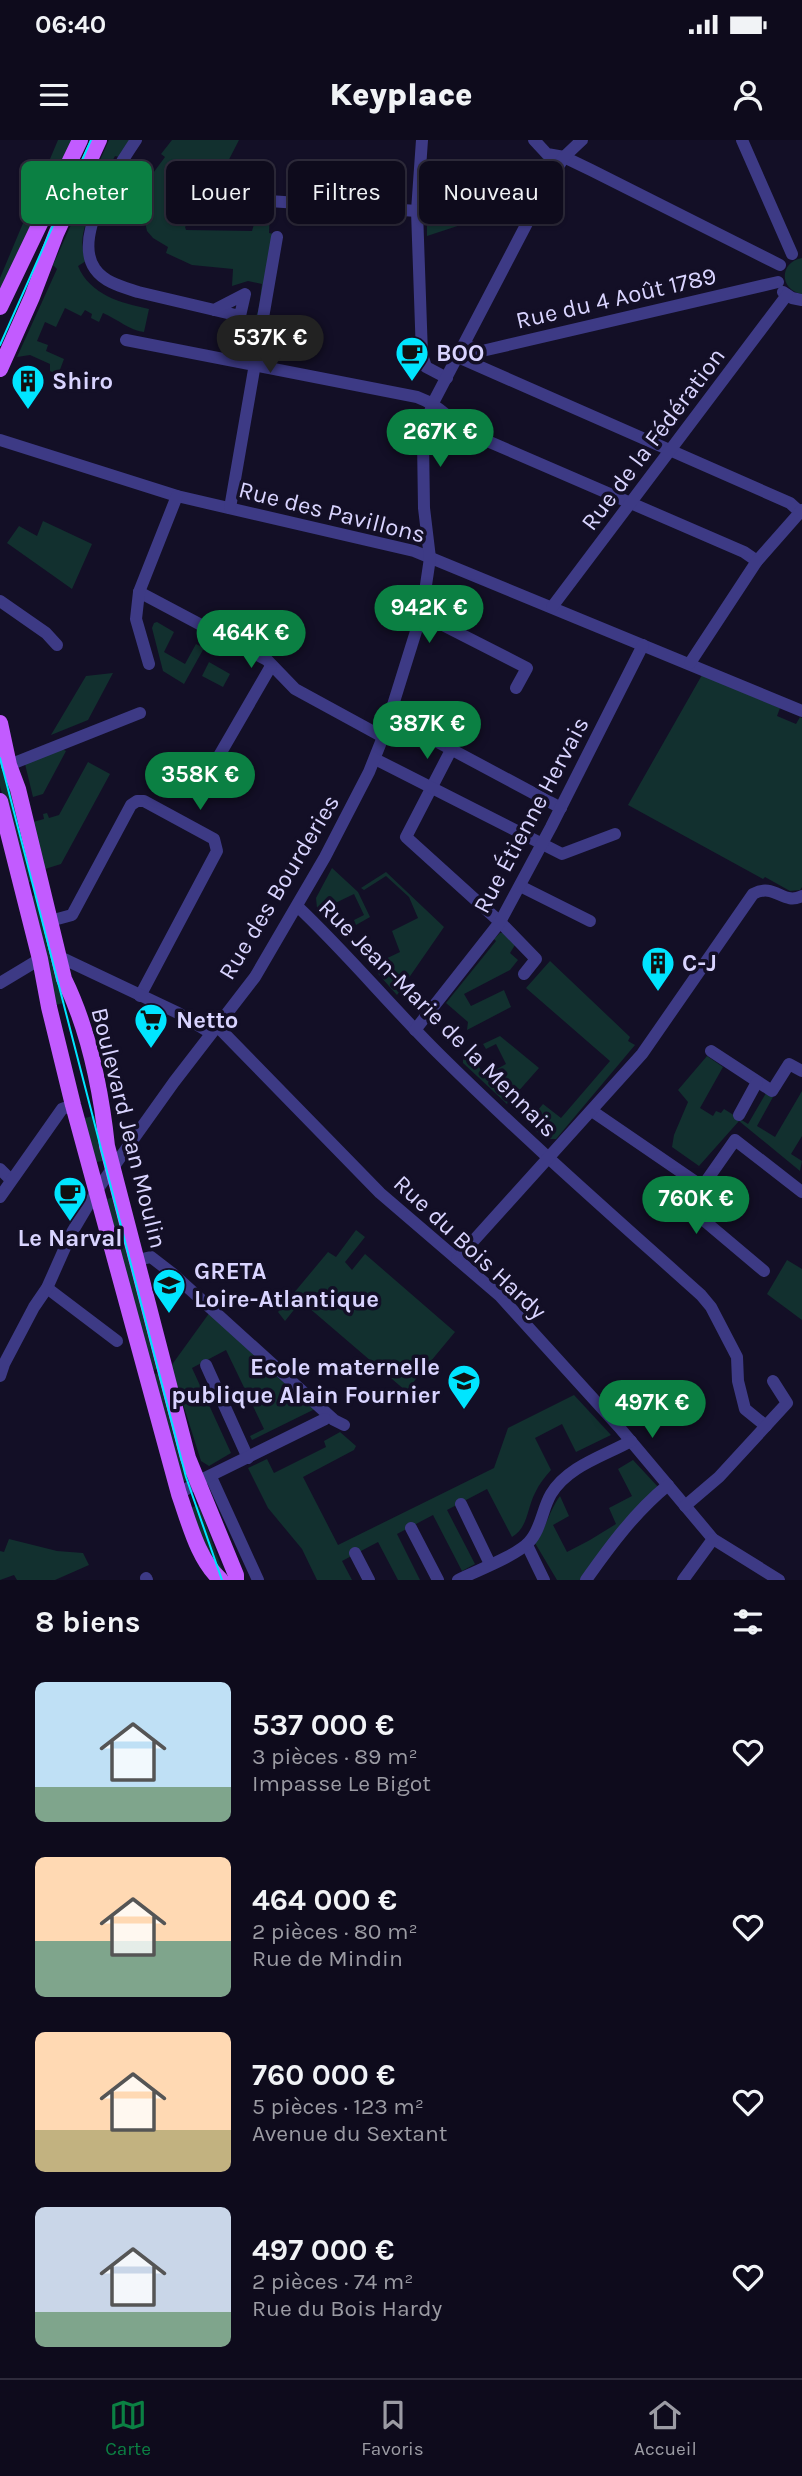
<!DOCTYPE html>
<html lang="fr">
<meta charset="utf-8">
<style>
:root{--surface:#0e0b1c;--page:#1c1929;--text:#f1f3f6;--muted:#9b9ba3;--line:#2e2b3b;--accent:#0b8043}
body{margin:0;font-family:Karla,sans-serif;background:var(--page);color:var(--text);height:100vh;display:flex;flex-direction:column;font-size:26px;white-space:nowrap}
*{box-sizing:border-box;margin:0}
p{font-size:23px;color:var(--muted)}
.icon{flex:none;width:38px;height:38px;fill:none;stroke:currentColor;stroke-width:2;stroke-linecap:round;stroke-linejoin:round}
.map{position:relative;height:1440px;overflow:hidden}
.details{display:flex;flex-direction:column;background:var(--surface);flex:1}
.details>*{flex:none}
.guide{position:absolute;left:21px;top:21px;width:761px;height:63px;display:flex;gap:14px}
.price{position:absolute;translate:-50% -60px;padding:0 16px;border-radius:24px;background:var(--accent);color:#fff;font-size:23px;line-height:46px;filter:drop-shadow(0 2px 4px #0008)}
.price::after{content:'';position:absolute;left:50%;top:42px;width:21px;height:16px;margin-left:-10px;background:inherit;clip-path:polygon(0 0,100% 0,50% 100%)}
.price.on{background:#222;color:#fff}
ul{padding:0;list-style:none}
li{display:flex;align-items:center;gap:21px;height:175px;padding:0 35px}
li span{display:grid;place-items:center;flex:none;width:196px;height:140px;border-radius:10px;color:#555}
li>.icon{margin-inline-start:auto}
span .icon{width:84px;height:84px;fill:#fffc;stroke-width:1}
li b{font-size:30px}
h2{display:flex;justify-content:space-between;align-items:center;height:84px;padding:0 35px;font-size:30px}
.tag{padding:0 24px;border-radius:10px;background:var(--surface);box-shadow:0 2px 5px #0004,0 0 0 2px var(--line);font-size:24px;line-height:63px}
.tag.on{background:var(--accent);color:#fff}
.status{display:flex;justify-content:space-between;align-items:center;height:49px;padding:0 35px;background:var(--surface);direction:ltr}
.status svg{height:19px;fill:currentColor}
header{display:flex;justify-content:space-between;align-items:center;height:91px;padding:0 35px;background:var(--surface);font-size:32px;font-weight:800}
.tabs{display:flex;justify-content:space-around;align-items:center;height:98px;border-top:2px solid var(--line);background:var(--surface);font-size:19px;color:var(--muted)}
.tabs a{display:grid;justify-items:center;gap:4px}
.tabs .on{color:var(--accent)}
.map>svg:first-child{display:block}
</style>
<div class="status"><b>06:40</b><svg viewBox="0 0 49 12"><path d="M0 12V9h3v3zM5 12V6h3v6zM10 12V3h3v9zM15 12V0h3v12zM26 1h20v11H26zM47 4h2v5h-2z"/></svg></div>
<header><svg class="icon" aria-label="menu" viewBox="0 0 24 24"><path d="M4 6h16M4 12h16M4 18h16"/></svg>Keyplace<svg class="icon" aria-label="person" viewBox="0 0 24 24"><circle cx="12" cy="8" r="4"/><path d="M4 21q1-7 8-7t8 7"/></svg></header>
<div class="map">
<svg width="802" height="1440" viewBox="0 0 802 1440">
<rect width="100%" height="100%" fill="#130f26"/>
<g fill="#12302f">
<polygon points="58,0 72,0 0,157 0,138"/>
<path d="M109 0H130L119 17 115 16 92 59 96 61C86 81 77 99 86 121L78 126C90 155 121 163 149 169L144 192C129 190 119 180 103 173L99 182 91 178 92 174 85 170 81 176 65 168 56 187 45 182 37 201 48 205 46 211 64 219 58 235 50 231V224L30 215 17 217 57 129 53 125Z"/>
<path d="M172 0H239L218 41 194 63V75L185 87 186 90 252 91 256 77 270 69 269 93 274 94 257 192 240 188C261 186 259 161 262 144L248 141 232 146 233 129 192 125 166 113 168 107 153 98 147 91 140 59 142 48 165 17 161 14Z"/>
<polygon points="544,18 545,24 522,75 515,67 427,96 427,59"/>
<path d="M802 118V154C779 150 779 122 802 118Z"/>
<polygon points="43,381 92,404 72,449 7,403 19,386 37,396"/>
<polygon points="157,482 174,492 164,512 185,524 196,504 204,508 184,544 163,531 152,488 154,483"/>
<polygon points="209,522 230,534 223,547 202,536"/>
<polygon points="113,533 88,580 51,595 86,536"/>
<polygon points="702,535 780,568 777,576 796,584 800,577 802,578 802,747 800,750 790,751 765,737 763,739 628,665"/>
<polygon points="62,609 66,611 43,654 33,657 25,624"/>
<polygon points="3,616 35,741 25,743 0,646 0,617"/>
<polygon points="88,622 110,634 61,724 45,729 33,682 44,679 43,674 47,673 49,678 59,675"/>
<polygon points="332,728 358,752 370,777 356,785 354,780 364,775 354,754 331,765 341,786 337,788 317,768 316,758"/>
<polygon points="386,732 444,787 397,855 356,809 369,803 379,822 400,812 392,791 418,778 409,757 386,736 364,750 361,748"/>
<polygon points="39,754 71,861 52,866 29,757"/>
<polygon points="500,793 503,793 515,805 510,813 518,820 510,830 464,854 471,866 504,850 511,867 467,890 468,882 446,863 496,801 494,799"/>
<polygon points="550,821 630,897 628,901 635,905 556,999 545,999 527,983 543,964 561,978 610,921 526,848"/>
<polygon points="500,896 539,928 507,964 463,923 463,914 476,908 478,913 473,916 484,936 506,924 496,904 486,909 483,904"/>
<polygon points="707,916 723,927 700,968 713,976 716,971 721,973 724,969 748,984 766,953 773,957 757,986 775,997 802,951 802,996 791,1014 802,1021 800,1031 739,981 699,1026 672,1007 674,995 688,962 678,950"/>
<polygon points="101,974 107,1020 97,1022 81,979"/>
<polygon points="117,1056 161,1228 150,1231 107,1059"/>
<polygon points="356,1090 365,1097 345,1122 352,1130 365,1114 455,1192 406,1251 301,1161 285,1181 278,1172 328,1112 336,1117"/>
<polygon points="787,1120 802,1129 802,1180 767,1154"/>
<polygon points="210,1172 317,1268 252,1300 250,1296 264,1289 226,1210 192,1228 231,1313 209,1326 201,1321 171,1226"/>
<polygon points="162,1232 190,1340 180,1342 151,1235"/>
<path d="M574 1255 611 1295 576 1312 562 1284 535 1298 551 1330C545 1337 539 1344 535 1353 527 1368 528 1388 512 1397L487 1349 447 1370 475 1424 462 1431 433 1375 397 1394 420 1440H398L378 1402 342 1421 352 1440H317L302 1409 268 1368 248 1328 267 1319 274 1333 326 1307 324 1301 340 1292 356 1306 354 1310 303 1337 338 1405 494 1328 508 1288Z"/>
<path d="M633 1320 659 1348 581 1440H557L535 1403C546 1389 549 1371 560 1356L569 1376 553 1385 567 1412 590 1400 616 1384 609 1368 632 1356 618 1329Z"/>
<polygon points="199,1365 224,1435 217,1430 186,1369"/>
<polygon points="9,1399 57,1411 83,1413 89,1425 55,1440 17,1440 14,1435 0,1440 0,1411 4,1412"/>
</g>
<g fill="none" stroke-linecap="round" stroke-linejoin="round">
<g stroke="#3d3a85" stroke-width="12">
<path d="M136 0C117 28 72 97 95 129 105 143 123 147 138 152L240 176 245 154 214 170"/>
<polyline points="422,0 417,71 422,215 426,227 447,238"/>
<polyline points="534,0 547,14 564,17 591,30 780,125"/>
<polyline points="742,0 792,114"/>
<polyline points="254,60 417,71"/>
<polyline points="783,152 792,158 802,160"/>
<path d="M126 200 417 257C443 266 454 286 478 297L744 412 757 421"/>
<polyline points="464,205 482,211 778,142"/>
<polyline points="458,217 790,363 800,372"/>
<polyline points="0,300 177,356 414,411 802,571"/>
<polyline points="230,368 277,97"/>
<polyline points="139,452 267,520 295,549 383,597"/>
<polyline points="0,461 46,493 57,505"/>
<polyline points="552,467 787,155"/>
<polyline points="422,472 429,478 527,528 516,548"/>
<polyline points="690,523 757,421 802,370"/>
<polyline points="149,524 136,479 139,452 177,356"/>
<polyline points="432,599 561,668"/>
<polyline points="451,610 406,697 500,782 536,819 524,834"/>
<polyline points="375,619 562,714 615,694"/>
<polyline points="9,625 140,573"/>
<polyline points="210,628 216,621 271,526"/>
<polyline points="520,746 590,781"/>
<path d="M297 766C348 814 392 868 441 916 525 999 614 1077 701 1155L711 1167 737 1217 738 1241 745 1269 766 1286"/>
<polyline points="50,781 72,775 131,665 137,661 144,661 214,699 217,711 140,856"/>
<polyline points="59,819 64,819 178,873 211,893"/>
<polyline points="0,843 40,819"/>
<polyline points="217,886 380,1053 500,1156 619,1287 713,1399 779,1440"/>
<polyline points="415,890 500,782 551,687 643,505"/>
<polyline points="711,911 772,951 789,924 802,931"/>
<polyline points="592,971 703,1047"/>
<polyline points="739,975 757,942"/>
<polyline points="0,1029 11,1040"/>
<polyline points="0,1057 62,969 73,965"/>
<path d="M457 1119 642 914 753 754C775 742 783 766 802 756"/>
<polyline points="138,1120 151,1117 173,1134 334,1280 344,1285"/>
<polyline points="764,1131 688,1067 735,1000 802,1052"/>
<polyline points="47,1148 117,1201"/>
<polyline points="206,1225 248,1318"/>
<polyline points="0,1236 4,1224 34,1167 47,1148 71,1094 97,1050 174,942 255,837 325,717 369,632 383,597 422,472 430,418 424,368 423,301 425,287 433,263 548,43 564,17 582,0"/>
<polyline points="211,1337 258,1440"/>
<polyline points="179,1354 197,1342 325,1279"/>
<polyline points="461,1364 490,1424"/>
<polyline points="685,1366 719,1337 787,1263 773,1241"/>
<polyline points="411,1388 438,1440"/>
<polyline points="527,1405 544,1440"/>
<polyline points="355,1413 369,1440"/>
<polyline points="146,1438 147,1440"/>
<path d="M458 1440C476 1431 516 1416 529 1402 541 1390 542 1369 551 1354 568 1326 604 1316 631 1301"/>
<path d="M586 1440C610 1406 635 1372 668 1345"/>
<polyline points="683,1440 713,1399"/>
</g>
<g stroke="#c25bff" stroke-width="16">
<polyline points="0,167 80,0"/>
<polyline points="0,229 32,157 56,94 99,0"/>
<path d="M0 583 9 625 18 649 64 839C89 890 101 950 107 1006L188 1318 236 1435V1440"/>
<path d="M0 661 40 819 49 867 73 965 179 1354C189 1382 198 1420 221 1440"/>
</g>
<g stroke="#00e5ff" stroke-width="2">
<polyline points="0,205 91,0"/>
<polyline points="0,618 186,1337 222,1440"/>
</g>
</g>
<defs>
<symbol id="cafe-pin" viewBox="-11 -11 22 30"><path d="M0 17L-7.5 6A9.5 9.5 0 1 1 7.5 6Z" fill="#00e5ff" stroke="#130f26"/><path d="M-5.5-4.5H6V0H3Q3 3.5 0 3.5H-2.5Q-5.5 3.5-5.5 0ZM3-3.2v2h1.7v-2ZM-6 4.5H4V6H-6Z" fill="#111"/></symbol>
<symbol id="building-pin" viewBox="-11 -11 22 30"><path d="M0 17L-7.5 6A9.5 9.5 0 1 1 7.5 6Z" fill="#00e5ff" stroke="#130f26"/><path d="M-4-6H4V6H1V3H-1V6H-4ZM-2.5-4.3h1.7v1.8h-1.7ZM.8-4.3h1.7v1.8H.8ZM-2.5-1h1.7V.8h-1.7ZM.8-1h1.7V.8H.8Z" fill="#111"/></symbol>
<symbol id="supermarket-pin" viewBox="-11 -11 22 30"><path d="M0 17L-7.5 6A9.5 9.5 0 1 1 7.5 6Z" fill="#00e5ff" stroke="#130f26"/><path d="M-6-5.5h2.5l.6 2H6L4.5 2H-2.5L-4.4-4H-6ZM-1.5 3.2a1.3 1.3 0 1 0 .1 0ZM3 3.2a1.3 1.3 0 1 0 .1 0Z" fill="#111"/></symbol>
<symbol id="school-pin" viewBox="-11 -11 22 30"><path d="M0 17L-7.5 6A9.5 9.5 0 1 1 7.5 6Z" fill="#00e5ff" stroke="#130f26"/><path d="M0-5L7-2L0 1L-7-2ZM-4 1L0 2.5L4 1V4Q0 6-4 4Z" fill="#111"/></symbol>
</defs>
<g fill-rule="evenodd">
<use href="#cafe-pin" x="393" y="194" width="38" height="52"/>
<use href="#building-pin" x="9" y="222" width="38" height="52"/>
<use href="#building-pin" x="639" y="804" width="38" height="52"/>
<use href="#supermarket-pin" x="132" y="861" width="38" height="52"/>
<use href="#cafe-pin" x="51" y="1034" width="38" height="52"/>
<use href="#school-pin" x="150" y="1126" width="38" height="52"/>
<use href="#school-pin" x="445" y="1222" width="38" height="52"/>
</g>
<g text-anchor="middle" stroke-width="7" stroke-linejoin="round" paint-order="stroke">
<g font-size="24" fill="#d9d4ff" stroke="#130f26">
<text transform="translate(616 158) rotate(-13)" y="8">Rue du 4 Août 1789</text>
<text transform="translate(653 299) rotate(-53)" y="8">Rue de la Fédération</text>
<text transform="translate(332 372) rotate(14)" y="8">Rue des Pavillons</text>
<text transform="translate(531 675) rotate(-62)" y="8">Rue Étienne Hervais</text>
<text transform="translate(279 747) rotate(-59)" y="8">Rue des Bourderies</text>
<text transform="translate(438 878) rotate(45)" y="8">Rue Jean-Marie de la Mennais</text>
<text transform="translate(129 988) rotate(76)" y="8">Boulevard Jean Moulin</text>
<text transform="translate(470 1107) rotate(43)" y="8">Rue du Bois Hardy</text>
</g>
<g font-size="24" font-weight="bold" fill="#d9d4ff" stroke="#130f26" text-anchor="start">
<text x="436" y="221">BOO</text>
<text x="52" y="249">Shiro</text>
<text x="682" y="831">C-J</text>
<text x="176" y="888">Netto</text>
<text x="70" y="1106" text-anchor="middle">Le Narval</text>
<text x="194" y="1139">GRETA<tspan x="194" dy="28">Loire-Atlantique</tspan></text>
<text x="440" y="1235" text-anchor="end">Ecole maternelle<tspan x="440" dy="28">publique Alain Fournier</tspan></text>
</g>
</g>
</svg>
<b class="price on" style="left:270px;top:235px">537K €</b>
<b class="price" style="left:440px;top:329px">267K €</b>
<b class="price" style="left:429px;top:505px">942K €</b>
<b class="price" style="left:251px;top:530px">464K €</b>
<b class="price" style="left:427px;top:621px">387K €</b>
<b class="price" style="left:200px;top:672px">358K €</b>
<b class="price" style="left:696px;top:1096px">760K €</b>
<b class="price" style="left:652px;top:1300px">497K €</b>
<div class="guide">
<a class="tag on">Acheter</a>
<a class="tag">Louer</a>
<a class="tag">Filtres</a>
<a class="tag">Nouveau</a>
</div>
</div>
<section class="details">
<h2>8 biens<svg class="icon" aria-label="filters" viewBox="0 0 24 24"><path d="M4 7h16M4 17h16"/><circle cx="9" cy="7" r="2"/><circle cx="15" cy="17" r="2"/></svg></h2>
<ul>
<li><span style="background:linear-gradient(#bfe0f5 75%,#7fa58c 0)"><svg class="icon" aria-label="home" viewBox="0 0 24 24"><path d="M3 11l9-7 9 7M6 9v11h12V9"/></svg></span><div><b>537 000 €</b><p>3 pièces · 89 m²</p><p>Impasse Le Bigot</p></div><svg class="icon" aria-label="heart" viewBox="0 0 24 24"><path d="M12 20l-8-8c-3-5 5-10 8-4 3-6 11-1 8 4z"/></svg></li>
<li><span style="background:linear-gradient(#ffd9b3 60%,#7fa58c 0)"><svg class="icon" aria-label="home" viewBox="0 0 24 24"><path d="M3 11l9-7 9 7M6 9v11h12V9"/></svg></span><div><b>464 000 €</b><p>2 pièces · 80 m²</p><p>Rue de Mindin</p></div><svg class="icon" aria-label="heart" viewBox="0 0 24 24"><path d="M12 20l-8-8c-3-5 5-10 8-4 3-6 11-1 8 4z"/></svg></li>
<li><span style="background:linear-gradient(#ffd9b3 70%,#c2b280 0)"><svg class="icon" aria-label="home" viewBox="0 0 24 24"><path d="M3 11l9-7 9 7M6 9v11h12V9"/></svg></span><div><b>760 000 €</b><p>5 pièces · 123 m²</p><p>Avenue du Sextant</p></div><svg class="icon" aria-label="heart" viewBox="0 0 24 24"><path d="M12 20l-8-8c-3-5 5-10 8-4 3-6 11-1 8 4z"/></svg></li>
<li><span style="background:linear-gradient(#c9d6e8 75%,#7fa58c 0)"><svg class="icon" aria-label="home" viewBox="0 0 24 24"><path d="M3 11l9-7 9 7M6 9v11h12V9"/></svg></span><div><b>497 000 €</b><p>2 pièces · 74 m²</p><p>Rue du Bois Hardy</p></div><svg class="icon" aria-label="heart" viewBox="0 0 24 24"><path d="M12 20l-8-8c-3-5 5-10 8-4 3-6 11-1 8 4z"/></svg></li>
</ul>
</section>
<nav class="tabs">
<a class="on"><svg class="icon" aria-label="map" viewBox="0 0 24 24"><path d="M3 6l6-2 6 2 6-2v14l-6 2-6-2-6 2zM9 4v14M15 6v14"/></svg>Carte</a>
<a><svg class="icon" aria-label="saved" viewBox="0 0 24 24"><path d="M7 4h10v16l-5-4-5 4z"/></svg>Favoris</a>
<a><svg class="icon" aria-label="home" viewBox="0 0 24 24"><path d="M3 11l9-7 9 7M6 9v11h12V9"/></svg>Accueil</a>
</nav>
